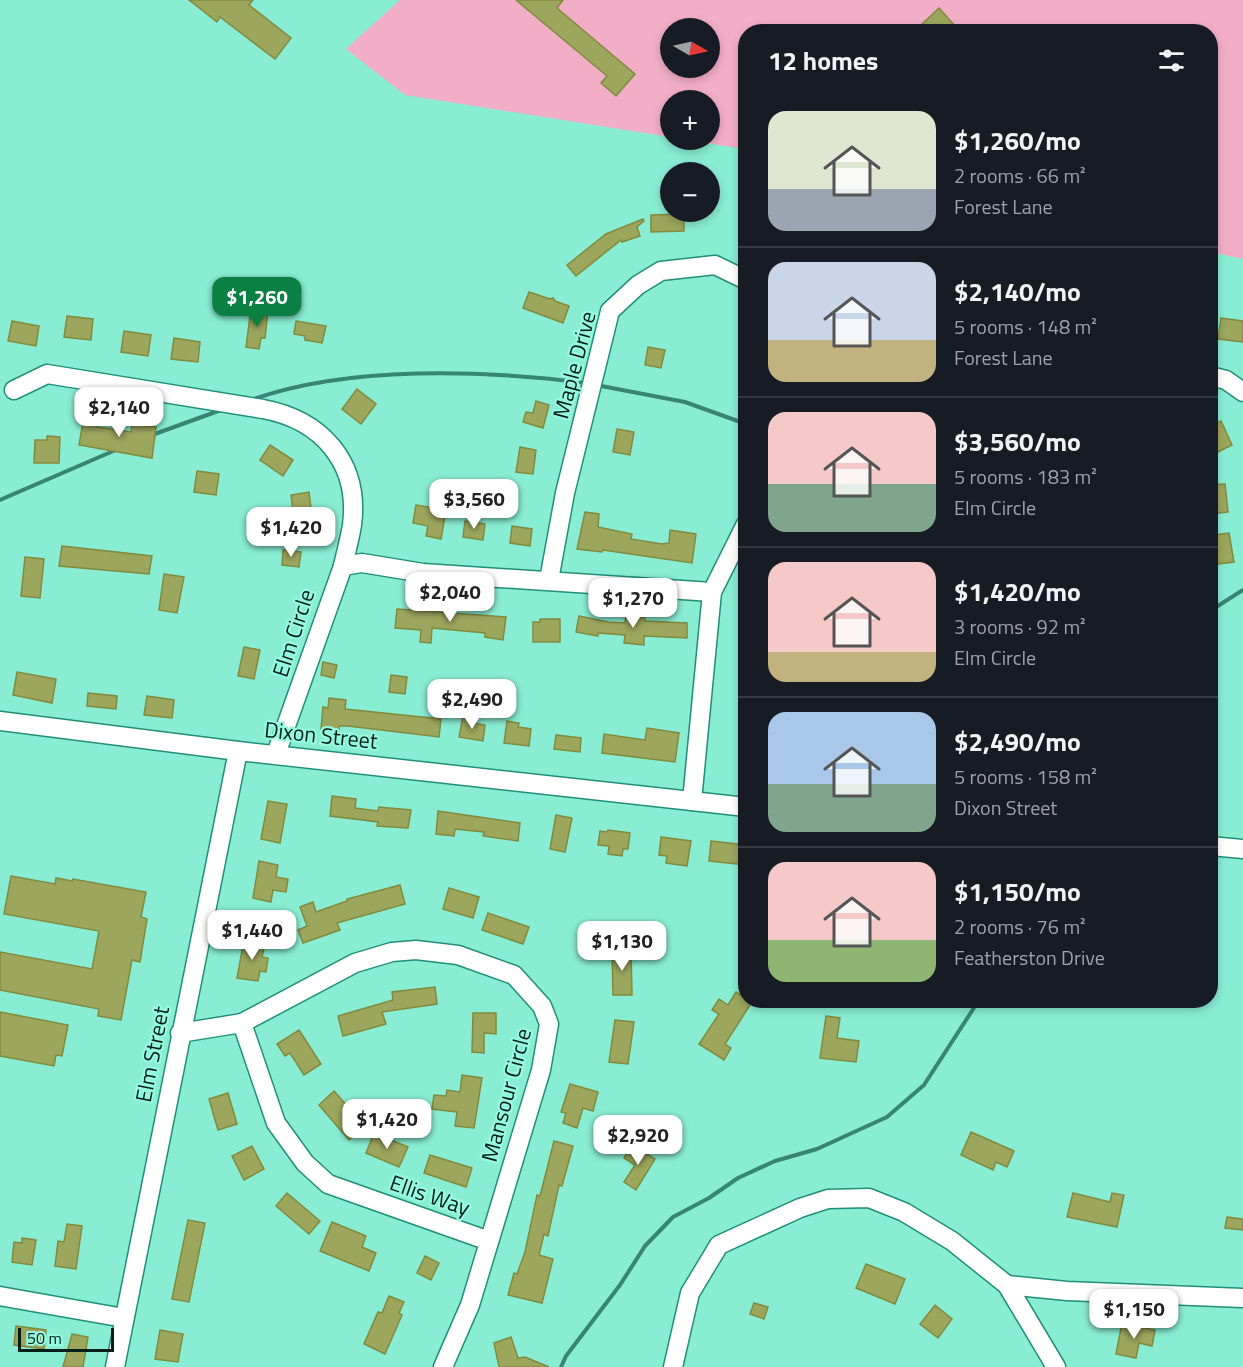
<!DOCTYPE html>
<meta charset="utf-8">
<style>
:root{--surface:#171b24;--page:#242831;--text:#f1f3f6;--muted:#9ea1a6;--line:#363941;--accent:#0b8043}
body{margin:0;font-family:"Titillium Web",sans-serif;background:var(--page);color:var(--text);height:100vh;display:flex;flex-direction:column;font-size:22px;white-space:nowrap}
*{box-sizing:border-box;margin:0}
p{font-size:20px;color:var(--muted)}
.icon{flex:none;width:33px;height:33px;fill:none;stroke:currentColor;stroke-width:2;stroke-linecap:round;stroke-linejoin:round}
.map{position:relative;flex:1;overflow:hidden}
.details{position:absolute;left:738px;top:24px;width:480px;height:984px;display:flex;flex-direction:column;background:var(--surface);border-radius:24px;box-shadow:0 3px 9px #0003}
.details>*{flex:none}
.needle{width:39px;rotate:99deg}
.fabs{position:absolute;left:660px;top:18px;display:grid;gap:12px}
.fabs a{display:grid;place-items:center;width:60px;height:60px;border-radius:50%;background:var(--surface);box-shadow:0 3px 9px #0003;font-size:30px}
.scale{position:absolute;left:18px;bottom:15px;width:96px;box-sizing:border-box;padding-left:6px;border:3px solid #001f18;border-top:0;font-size:16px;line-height:21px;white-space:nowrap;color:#001f18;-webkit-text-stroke:4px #96fae0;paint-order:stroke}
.price{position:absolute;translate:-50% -51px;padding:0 14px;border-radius:12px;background:#fff;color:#222;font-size:20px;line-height:39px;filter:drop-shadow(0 2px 3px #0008)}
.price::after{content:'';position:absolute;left:50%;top:36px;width:18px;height:14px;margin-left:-9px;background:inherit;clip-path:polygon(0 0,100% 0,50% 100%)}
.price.selected{background:var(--accent);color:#fff}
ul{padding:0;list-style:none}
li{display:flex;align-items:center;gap:18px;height:150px;padding:0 30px}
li+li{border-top:2px solid var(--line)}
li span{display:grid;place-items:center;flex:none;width:168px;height:120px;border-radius:18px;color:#555}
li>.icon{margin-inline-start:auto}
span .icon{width:72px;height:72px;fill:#fffc;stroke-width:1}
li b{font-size:26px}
h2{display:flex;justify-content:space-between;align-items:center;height:72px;padding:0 30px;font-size:26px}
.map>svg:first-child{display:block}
</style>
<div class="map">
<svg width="1243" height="1367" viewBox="0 0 1243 1367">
<rect width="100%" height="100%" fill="#89edd3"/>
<path fill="#f2aec7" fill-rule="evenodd" d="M400 0H1243V259L1211 252 1210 32H746L745 149 686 140H710V100H670V137L405 95 346 49ZM670 28H710V68H670Z"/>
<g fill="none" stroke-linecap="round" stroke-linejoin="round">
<g stroke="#398573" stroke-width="4">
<polyline points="596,385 685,402 746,424"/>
<path d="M251 400C349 365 483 370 586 383"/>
<polyline points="152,435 221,410"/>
<polyline points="0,500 118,449"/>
<polyline points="1210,611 1243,590"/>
<polyline points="561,1367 566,1356 620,1285 645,1246 673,1217 709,1198 738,1178 775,1161 817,1149 887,1117 924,1085 979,1000"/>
</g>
</g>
<g fill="#9ca65d" stroke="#818b3e" stroke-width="1.5">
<polygon points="189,0 253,0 249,5 291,38 275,59 220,17 217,22"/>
<polygon points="516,0 563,0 557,8 635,74 616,96 601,83 607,76"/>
<polygon points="939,8 955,26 950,32 927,32 921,25"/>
<polygon points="684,214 684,231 651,232 651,215"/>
<polygon points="643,219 644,221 637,227 640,236 622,242 621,240 576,276 567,265 606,234"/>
<polygon points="529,292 550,299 553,298 555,301 569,306 563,323 523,308"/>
<polygon points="251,309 268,311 265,338 261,338 259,349 246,347"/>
<polygon points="67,316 93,319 91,340 64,337"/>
<polygon points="1221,318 1243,321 1243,342 1218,339"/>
<polygon points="12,321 39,326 36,346 8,341"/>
<polygon points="296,321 326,326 322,343 305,340 305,336 294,334"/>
<polygon points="124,331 151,335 148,356 121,352"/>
<polygon points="174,338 200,342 198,362 171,359"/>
<polygon points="648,347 665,350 661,368 645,365"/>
<polygon points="357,389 376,404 361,424 342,409"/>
<polygon points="536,401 549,405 543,428 523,422 526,412 533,413"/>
<polygon points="84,416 99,418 97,427 131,432 132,424 156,427 152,458 79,445"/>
<polygon points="1221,421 1232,445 1214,454 1210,447 1210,426"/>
<polygon points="617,429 634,432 630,455 613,452"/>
<polygon points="47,436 60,437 59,463 34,463 35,440 47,440"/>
<polygon points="270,445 293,460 283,476 260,460"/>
<polygon points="520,447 536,450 533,474 516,472"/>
<polygon points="197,471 219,474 216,495 194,492"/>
<polygon points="1225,484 1228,512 1210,514 1210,485"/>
<polygon points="309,492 312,516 294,519 291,495"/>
<polygon points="416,505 446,510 441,539 426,536 428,526 413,523"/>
<polygon points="585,512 599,514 598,527 632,534 631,539 662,544 669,543 670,530 696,534 692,563 603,550 602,552 577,549"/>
<polygon points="465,521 485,524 483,540 463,537"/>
<polygon points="512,526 532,529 530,546 510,543"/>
<polygon points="1229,533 1234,562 1210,565 1210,547 1216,546 1214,535"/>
<polygon points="62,546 152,556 149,574 59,566"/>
<polygon points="283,550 301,552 299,567 282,565"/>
<polygon points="25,557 44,559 40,598 21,596"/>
<polygon points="164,574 184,577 177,613 159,610"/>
<polygon points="397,609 506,617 503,640 485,637 485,633 432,628 431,643 420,642 421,630 395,628"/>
<polygon points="579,616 608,622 625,623 626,616 645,617 645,621 687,623 687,638 644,636 644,645 624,643 625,635 598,633 598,636 576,632"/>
<polygon points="540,619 560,619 560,642 533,642 533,622 540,622"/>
<polygon points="244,647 260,650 254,679 238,676"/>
<polygon points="323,662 337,665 334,678 321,675"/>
<polygon points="17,672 56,679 52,703 13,695"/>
<polygon points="391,675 407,677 405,694 389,692"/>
<polygon points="88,693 117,696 116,709 87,706"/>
<polygon points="147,696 174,700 172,718 144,715"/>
<polygon points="329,698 346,700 345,709 441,719 439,737 348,726 339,726 339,731 321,729 323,707 328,708"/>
<polygon points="463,716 474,718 473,723 485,725 483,741 459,737"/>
<polygon points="507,721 519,723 518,727 531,729 529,746 504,743"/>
<polygon points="647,728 679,733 675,762 602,753 604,734 645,740"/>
<polygon points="556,735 581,738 580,752 554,749"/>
<polygon points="332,796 356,799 355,808 378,811 379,807 411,810 408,828 377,826 378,822 330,816"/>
<polygon points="268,801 287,804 280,843 261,839"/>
<polygon points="438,811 520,823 518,841 483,836 484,832 455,829 454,836 436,834"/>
<polygon points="556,815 572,818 565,852 550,849"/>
<polygon points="608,830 630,833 628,849 623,849 622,856 608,854 609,846 598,845 600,831 607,832"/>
<polygon points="661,837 691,841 687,866 666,863 667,856 659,855"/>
<polygon points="711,841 746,845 746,865 709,861"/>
<polygon points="259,861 278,865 276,877 288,879 286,892 273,890 271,902 253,898"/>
<polygon points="11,876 55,884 56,878 72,881 73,879 146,892 141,917 147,919 140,962 132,960 121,1020 98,1016 99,1009 0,990 0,952 92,969 99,931 4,914"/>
<polygon points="400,885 405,904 337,923 340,930 303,943 298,930 307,926 300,907 313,902 316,912 347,901 347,899"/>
<polygon points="449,888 479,897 473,918 443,909"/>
<polygon points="488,913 529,927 523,944 482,930"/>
<polygon points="244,940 265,944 262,957 268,958 266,972 260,971 258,981 237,978"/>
<polygon points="631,949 632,995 613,995 612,950"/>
<polygon points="435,987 437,1004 382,1012 386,1024 343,1036 338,1016 393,1000 392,992"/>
<polygon points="736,992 752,1002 725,1044 731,1048 724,1060 699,1044 719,1014 712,1010 719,999 728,1005"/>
<polygon points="0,1012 68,1025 62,1056 56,1055 54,1066 0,1056"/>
<polygon points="473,1013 496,1013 496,1034 484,1033 484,1053 472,1052"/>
<polygon points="826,1016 840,1018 837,1038 859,1041 856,1062 820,1058"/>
<polygon points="615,1020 634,1022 628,1064 609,1062"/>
<polygon points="299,1030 321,1064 304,1075 290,1053 285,1056 277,1044"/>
<polygon points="462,1075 482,1078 474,1128 455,1126 457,1112 432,1109 434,1095 446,1096 447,1090 460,1092"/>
<polygon points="570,1084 598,1092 593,1111 583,1108 577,1128 563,1123 566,1113 561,1112"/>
<polygon points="334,1091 365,1126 349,1140 319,1105"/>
<polygon points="228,1093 237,1124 218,1130 209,1099"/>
<polygon points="971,1132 1014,1151 1007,1167 996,1162 993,1170 961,1155"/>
<polygon points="374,1133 408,1147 399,1167 366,1153"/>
<polygon points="554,1141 573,1146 562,1186 559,1185 548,1236 544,1234 539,1255 553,1259 542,1303 508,1295 514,1273 517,1274 525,1252 537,1195 540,1196"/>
<polygon points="632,1145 655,1159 636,1190 624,1182 635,1165 624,1158"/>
<polygon points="252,1146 264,1169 244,1180 232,1156"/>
<polygon points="430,1155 472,1168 466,1187 424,1173"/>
<polygon points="287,1193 320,1221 309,1234 276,1206"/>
<polygon points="1073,1193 1110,1202 1112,1193 1124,1195 1117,1227 1067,1217"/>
<polygon points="1227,1217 1243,1219 1243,1230 1225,1228"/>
<polygon points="188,1220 205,1223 189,1302 172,1299"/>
<polygon points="332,1222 366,1236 362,1247 376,1253 369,1271 320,1251"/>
<polygon points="67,1224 82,1226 76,1269 55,1266 58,1241 64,1242"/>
<polygon points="22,1238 36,1240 32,1265 12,1262 14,1242 22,1243"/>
<polygon points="425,1256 439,1263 431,1280 417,1273"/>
<polygon points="866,1264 905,1279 895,1304 856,1288"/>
<polygon points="389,1296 404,1302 399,1313 402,1315 385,1354 364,1344 378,1312 382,1313"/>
<polygon points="754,1303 768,1307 764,1319 750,1314"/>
<polygon points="935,1305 952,1319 938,1338 920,1324"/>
<polygon points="1122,1323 1155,1330 1152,1346 1139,1343 1136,1358 1116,1354"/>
<polygon points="16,1326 46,1330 44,1349 14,1345"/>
<polygon points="160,1330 183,1334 178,1362 155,1359"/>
<polygon points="72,1334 88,1337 83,1367 63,1367"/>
<polygon points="511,1337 518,1358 525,1357 549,1367 499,1367 494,1343"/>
</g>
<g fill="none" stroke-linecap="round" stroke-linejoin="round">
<defs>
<g id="minor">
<polyline points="1210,376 1226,380 1243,392"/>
<path d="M14 390 47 374 263 409C322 420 360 463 352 525 350 538 346 552 343 566"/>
<polyline points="549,580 565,493 610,311 638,285 661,271 715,265 746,280"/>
<polyline points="0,721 238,751 746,807"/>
<polyline points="276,754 343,566 362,563 423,573 712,592"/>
<polyline points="692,801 712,592 746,524"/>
<polyline points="1210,846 1243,849"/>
<polyline points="242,1023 276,1123 305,1163 328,1184 489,1241"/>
<polyline points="180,1033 242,1023 355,963 392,952 416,950 458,955 514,975 542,1006 549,1024 541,1070 470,1305 443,1367"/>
<polyline points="1007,1285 1067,1291 1243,1298"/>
<polyline points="0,1296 124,1318"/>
<polyline points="115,1367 238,751"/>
<polyline points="673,1367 690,1293 719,1245 800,1208 828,1199 869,1198 904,1212 952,1241 1007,1285 1056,1367"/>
</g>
</defs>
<use href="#minor" stroke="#208f78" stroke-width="21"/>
<use href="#minor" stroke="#fff" stroke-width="18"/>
</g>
<g text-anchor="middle" stroke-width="4.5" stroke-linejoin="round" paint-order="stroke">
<g font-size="22" fill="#001f18" stroke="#96fae0">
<text transform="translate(574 365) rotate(-75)" y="8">Maple Drive</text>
<text transform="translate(293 633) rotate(-72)" y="8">Elm Circle</text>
<text transform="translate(321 735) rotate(6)" y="8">Dixon Street</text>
<text transform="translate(152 1054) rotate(-79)" y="8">Elm Street</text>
<text transform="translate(506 1095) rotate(-75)" y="8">Mansour Circle</text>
<text transform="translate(430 1195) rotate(19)" y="8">Ellis Way</text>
</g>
</g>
</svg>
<div class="fabs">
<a><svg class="needle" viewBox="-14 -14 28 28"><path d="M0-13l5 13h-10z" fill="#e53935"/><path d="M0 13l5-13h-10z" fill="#9ea1a6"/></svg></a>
<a>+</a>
<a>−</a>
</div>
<div class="scale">50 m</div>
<b class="price selected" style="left:257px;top:328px">$1,260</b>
<b class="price" style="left:119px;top:438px">$2,140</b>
<b class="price" style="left:474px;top:530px">$3,560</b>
<b class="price" style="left:291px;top:558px">$1,420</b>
<b class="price" style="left:450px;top:623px">$2,040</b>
<b class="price" style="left:633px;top:629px">$1,270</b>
<b class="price" style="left:472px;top:730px">$2,490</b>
<b class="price" style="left:252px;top:961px">$1,440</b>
<b class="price" style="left:622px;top:972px">$1,130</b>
<b class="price" style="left:387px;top:1150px">$1,420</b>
<b class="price" style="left:638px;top:1166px">$2,920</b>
<b class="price" style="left:1134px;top:1340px">$1,150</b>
<section class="details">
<h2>12 homes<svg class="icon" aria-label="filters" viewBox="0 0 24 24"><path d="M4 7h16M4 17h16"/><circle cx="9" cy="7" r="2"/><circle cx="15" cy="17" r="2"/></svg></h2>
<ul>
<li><span style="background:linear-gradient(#dfe7d0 65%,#9aa5b1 0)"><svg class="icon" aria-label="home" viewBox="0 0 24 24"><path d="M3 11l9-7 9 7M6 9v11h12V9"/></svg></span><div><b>$1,260/mo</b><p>2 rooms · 66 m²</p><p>Forest Lane</p></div></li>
<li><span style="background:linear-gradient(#c9d6e8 65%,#c2b280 0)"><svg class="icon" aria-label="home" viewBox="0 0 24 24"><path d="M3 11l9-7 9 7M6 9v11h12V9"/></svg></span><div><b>$2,140/mo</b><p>5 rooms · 148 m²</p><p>Forest Lane</p></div></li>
<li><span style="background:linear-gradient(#f6c9c9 60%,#7fa58c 0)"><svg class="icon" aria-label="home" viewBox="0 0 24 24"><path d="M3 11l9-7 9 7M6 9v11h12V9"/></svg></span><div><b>$3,560/mo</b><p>5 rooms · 183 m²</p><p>Elm Circle</p></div></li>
<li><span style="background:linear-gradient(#f6c9c9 75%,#c2b280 0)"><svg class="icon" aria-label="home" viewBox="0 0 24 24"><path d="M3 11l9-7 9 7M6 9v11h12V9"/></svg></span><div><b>$1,420/mo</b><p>3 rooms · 92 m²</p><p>Elm Circle</p></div></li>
<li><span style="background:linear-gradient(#a9c7e8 60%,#7fa58c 0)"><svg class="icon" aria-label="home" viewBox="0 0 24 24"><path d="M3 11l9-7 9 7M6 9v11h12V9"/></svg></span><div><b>$2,490/mo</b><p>5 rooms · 158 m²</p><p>Dixon Street</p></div></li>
<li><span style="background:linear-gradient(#f6c9c9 65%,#8fb573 0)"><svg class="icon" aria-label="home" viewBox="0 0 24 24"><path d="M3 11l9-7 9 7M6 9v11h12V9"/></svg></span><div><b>$1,150/mo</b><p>2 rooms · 76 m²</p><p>Featherston Drive</p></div></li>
</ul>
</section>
</div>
